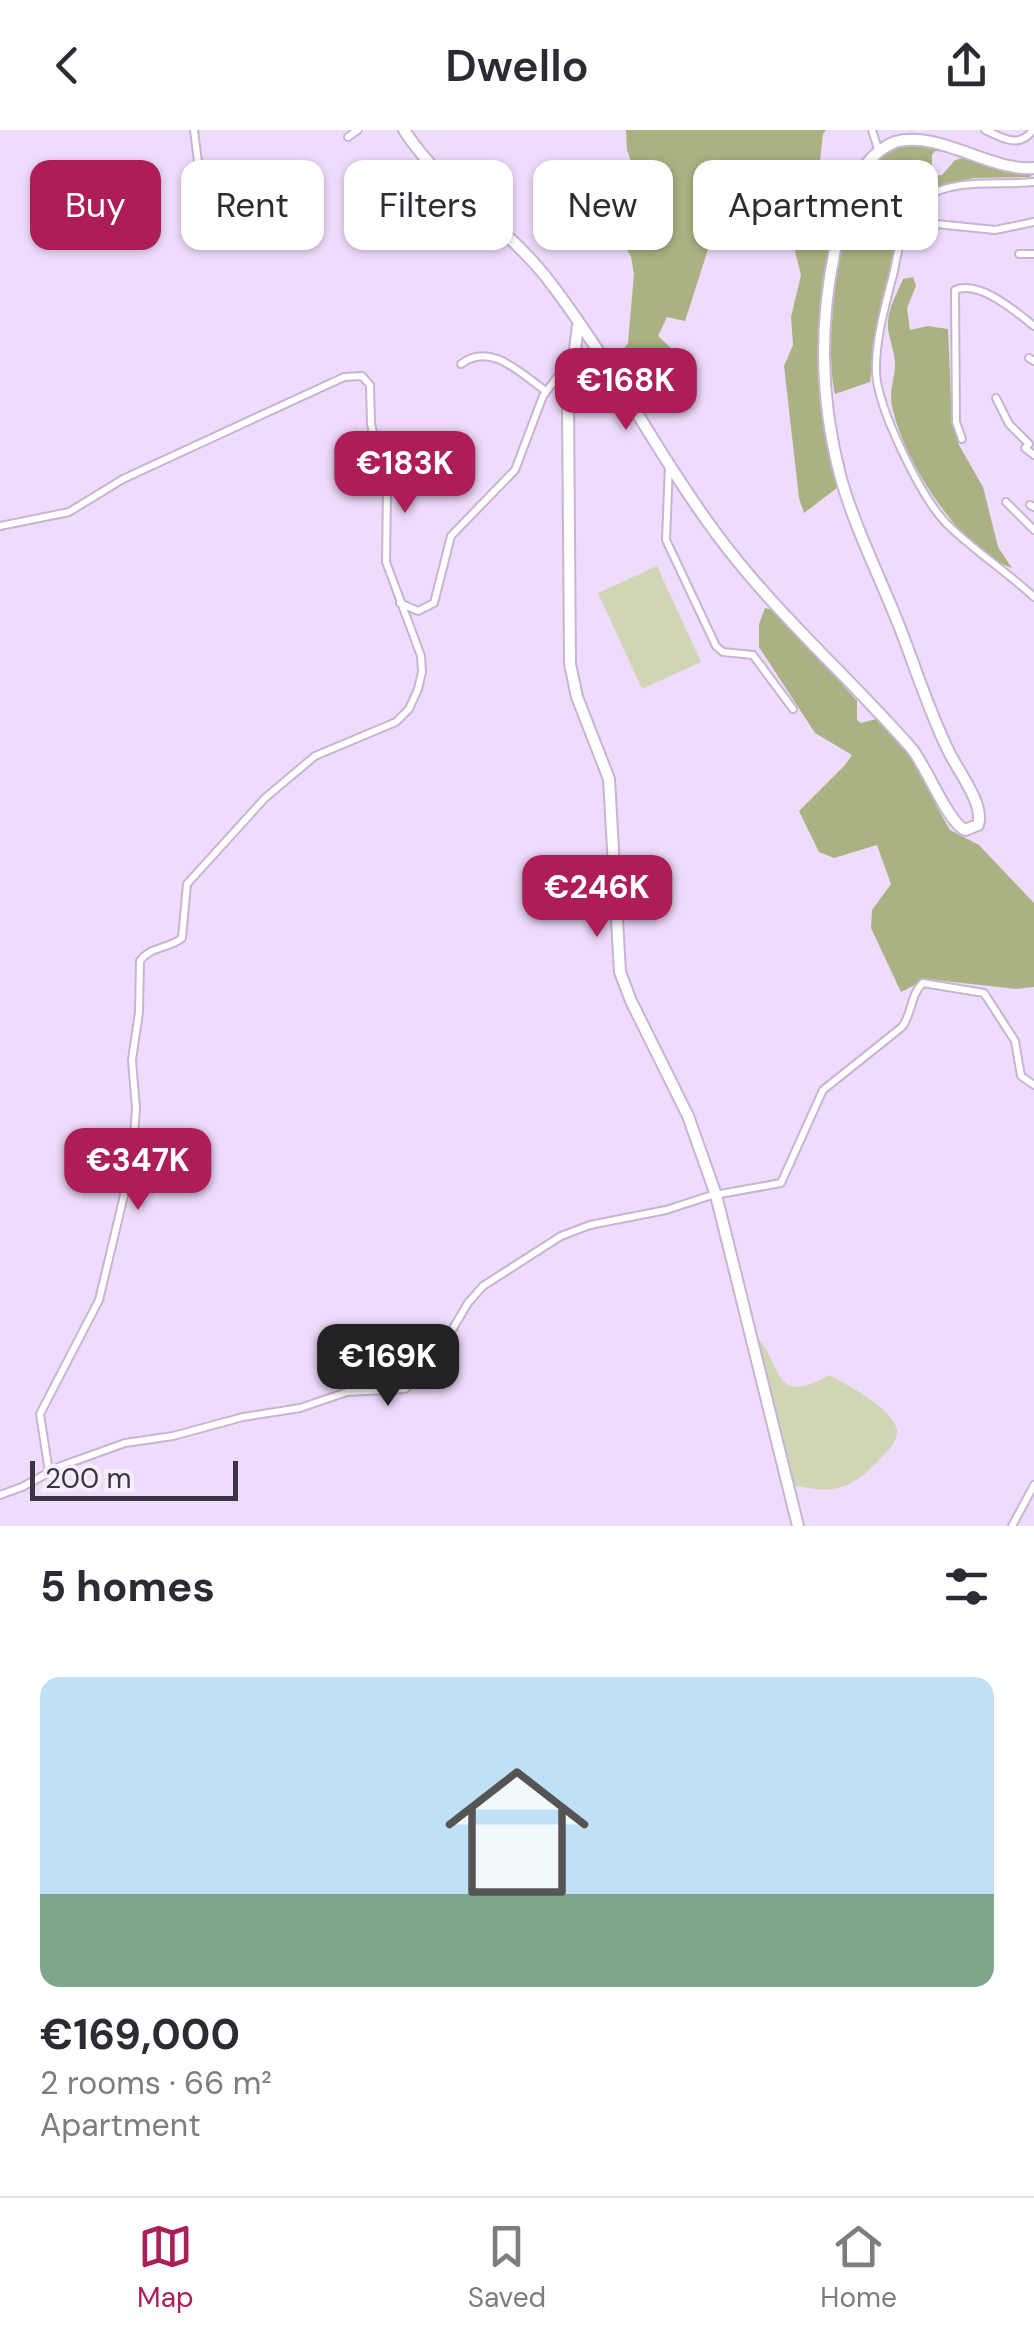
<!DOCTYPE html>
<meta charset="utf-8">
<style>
:root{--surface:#fff;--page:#f2f2f3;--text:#2b2b33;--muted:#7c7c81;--line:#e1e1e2;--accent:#ad1e58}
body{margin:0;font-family:"DM Sans",sans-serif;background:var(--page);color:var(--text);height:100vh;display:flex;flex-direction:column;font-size:38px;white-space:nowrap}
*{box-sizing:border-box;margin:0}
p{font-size:32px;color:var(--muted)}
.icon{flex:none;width:55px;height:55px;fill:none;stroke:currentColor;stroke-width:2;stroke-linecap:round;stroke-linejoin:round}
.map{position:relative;height:1396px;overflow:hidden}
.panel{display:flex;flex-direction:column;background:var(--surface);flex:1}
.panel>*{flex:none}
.banner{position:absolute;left:30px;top:30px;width:975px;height:90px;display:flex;gap:20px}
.scale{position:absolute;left:30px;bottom:25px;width:208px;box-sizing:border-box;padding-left:10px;border:5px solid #3c3541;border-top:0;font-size:28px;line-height:35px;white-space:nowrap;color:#3c3541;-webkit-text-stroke:8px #f6eefb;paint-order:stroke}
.price{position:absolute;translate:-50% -85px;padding:0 22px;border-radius:20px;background:var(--accent);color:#fff;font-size:32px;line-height:65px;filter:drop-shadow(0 2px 5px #0008)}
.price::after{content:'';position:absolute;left:50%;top:60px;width:30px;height:22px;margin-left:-15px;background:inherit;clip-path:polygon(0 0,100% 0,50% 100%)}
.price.active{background:#222;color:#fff}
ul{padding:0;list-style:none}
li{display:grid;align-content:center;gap:20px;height:530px;padding:0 40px}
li+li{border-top:2px solid var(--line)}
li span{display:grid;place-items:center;height:310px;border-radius:20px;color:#555}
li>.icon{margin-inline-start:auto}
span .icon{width:180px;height:180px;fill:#fffc;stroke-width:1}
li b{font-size:42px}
h2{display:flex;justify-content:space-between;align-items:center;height:120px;padding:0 40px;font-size:42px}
.chip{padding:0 35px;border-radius:20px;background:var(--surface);box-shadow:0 2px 8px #0004;font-size:35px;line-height:90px}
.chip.active{background:var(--accent);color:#fff}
header{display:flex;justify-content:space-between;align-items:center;height:130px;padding:0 40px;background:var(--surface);font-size:45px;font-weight:600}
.dock{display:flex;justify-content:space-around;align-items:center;height:140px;border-top:2px solid var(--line);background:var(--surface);font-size:28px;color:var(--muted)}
.dock a{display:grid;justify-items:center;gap:5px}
.dock .active{color:var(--accent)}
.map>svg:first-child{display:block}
</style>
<header><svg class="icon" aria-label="back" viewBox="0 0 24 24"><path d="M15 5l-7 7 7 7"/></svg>Dwello<svg class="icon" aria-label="share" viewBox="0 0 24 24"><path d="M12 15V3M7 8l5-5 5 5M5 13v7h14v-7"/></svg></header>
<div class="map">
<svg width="1034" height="1396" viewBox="0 0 1034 1396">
<rect width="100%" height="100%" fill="#efdcfc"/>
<g fill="#d0d6b5">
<polygon points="657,436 701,532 642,559 598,463"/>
<path d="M758 1208C784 1239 773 1276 830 1245 848 1256 893 1278 897 1300 898 1312 889 1319 882 1327 850 1361 836 1364 791 1355Z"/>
</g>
<g fill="#aab283">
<polygon points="626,0 826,0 823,4 816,66 797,61 791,109 831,113 818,219 822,270 837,358 804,383 799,368 784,236 793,215 791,187 801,145 795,121 775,101 751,91 713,104 685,191 667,187 658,206 671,218 633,233 620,235 610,227 611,220 623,220 628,213 634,144 631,127 620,106 621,93 637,49 627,20"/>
<path d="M912 12 960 23 935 21 932 25V46L942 45 955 30 967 27 1032 44 1030 47 973 48 918 62 906 80 874 210 870 252 835 264C823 211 839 86 869 41L879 38 881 25 888 18Z"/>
<path d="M913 147 916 156 907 178 910 200 928 196 948 199 951 270 959 315 983 357 998 417 1012 438C960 421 902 328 892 276 889 262 894 251 895 237 896 222 887 207 888 192 888 179 898 161 903 149Z"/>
<polygon points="765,478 777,481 857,571 857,590 861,593 876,589 922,635 937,677 950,700 979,715 1034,773 1034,857 1016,859 927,849 901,862 871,798 872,780 891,754 877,715 834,728 819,722 799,681 845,635 852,625 815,603 759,517 759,494"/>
</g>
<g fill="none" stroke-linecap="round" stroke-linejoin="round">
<defs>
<g id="street">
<polyline points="194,0 203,72 211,82 225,81 294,41"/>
<polyline points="872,0 879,22"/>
<path d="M985 0C1003 8 1019 19 1033 0"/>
<polyline points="348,7 358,0"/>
<path d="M1034 52C998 56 955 47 922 69 901 83 899 122 893 145 885 176 875 211 876 243 878 279 921 367 946 393 973 420 1006 441 1034 467"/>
<polyline points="907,91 995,100 1034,92"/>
<polyline points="1019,124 1034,124"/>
<polyline points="1029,228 1034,231"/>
<path d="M461 234C491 211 521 244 546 261"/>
<polyline points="616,247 649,230 673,234"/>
<polyline points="996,268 1009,294 1029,314 1025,318 1034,325"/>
<path d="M962 309 956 292 955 160C980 150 1015 181 1034 196"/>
<polyline points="669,334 666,410 716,516 723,522 753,525 793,579"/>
<polyline points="1006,372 1034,400"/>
<polyline points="1030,375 1034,377"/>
<path d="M0 396 69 382 123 349 344 247 362 246 370 255 371 294 387 360 386 432 421 526 422 542 418 559 409 579 396 592 315 626 265 668 187 754 182 808C169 819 150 816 140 831L139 882 132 930 136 979 132 1032 99 1170 40 1284 49 1342"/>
<polyline points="400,473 418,481 434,473 451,406 515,340 543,266 574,225"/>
<path d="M0 1365 22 1357 61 1336 125 1313 173 1306 243 1287 300 1278 347 1262 405 1259 433 1232 468 1173 483 1156 561 1106 590 1095 666 1080 709 1066 781 1053 823 960 902 897C912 884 911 863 923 853L984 863 1015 911 1021 946 1034 955"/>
<polyline points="1012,1396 1034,1355"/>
</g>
<g id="secondary">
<path d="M404 0C442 59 503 93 546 147 610 229 656 323 718 406 775 483 849 547 912 619 927 638 948 692 965 700L978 695C985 674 957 640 948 620 928 579 915 536 898 493 879 445 854 396 840 345 819 264 819 187 838 106 846 71 858 27 895 12 939 0 991 42 1034 38"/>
<polyline points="578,196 568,273 570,534 577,567 609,649 620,842 631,871 688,986 716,1065 798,1396"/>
<polyline points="572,236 589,229 604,233"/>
</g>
</defs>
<use href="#street" stroke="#c7b4d3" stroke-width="10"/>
<use href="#secondary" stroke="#c7b4d3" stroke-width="14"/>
<use href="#street" stroke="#fff" stroke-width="6"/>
<use href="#secondary" stroke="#fff" stroke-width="10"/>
</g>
</svg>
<div class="scale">200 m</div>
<b class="price" style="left:626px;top:303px">€168K</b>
<b class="price" style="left:405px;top:386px">€183K</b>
<b class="price" style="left:597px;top:810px">€246K</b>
<b class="price" style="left:138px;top:1083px">€347K</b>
<b class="price active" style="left:388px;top:1279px">€169K</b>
<div class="banner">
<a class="chip active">Buy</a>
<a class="chip">Rent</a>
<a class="chip">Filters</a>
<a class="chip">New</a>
<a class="chip">Apartment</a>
</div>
</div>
<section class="panel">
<h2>5 homes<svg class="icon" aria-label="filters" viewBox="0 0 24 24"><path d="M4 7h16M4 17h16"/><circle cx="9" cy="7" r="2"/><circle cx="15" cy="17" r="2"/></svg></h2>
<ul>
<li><span style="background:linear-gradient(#bfe0f5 70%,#7fa58c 0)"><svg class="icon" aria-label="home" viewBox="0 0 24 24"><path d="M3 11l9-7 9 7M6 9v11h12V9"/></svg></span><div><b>€169,000</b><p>2 rooms · 66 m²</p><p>Apartment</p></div></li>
</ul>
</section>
<nav class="dock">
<a class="active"><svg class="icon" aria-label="map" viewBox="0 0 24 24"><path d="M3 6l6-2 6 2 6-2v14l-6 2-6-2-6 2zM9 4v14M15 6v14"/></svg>Map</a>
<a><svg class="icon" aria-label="saved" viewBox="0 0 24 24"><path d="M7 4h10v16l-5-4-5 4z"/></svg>Saved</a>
<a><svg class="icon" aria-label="home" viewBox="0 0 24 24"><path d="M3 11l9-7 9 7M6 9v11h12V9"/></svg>Home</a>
</nav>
